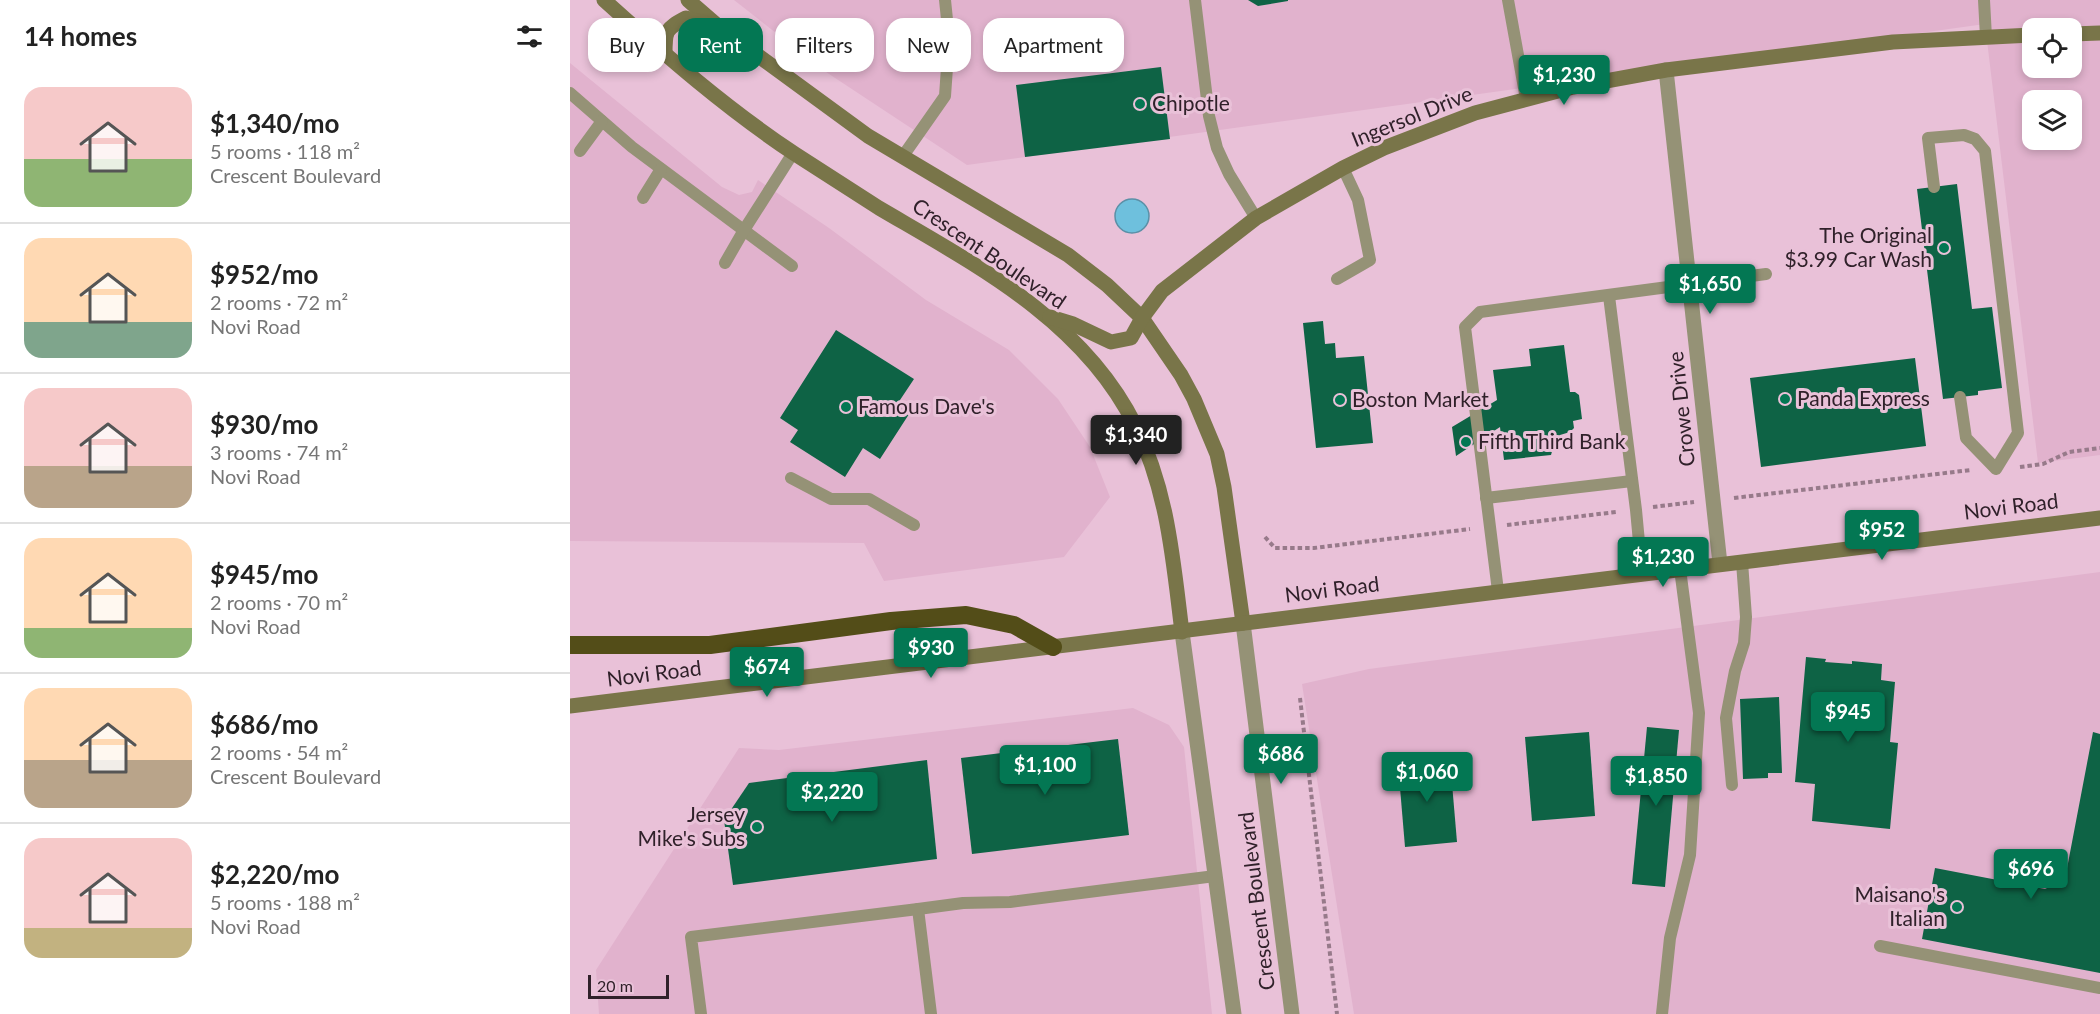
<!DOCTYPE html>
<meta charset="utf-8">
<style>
:root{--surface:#fff;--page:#f2f2f2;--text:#222;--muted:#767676;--line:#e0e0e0;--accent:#037753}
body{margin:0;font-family:Lato,sans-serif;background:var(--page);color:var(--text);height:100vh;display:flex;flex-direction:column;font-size:22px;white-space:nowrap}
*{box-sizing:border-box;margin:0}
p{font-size:20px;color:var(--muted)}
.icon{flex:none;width:33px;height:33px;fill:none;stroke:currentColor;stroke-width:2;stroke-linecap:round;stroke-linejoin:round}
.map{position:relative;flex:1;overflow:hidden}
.sheet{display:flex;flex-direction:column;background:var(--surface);width:570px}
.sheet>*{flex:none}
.hud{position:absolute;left:18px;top:18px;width:570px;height:54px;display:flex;gap:12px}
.buttons{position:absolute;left:1452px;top:18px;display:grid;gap:12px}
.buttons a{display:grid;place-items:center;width:60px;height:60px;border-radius:12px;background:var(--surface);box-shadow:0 3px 9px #0003;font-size:30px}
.scale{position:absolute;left:18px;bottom:15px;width:81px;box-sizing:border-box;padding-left:6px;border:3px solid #30212a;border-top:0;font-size:16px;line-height:21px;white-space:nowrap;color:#30212a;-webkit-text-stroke:4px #e9c1d8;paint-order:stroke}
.price{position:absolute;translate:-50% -51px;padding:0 14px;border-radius:6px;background:var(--accent);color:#fff;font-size:20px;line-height:39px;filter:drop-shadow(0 2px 3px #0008)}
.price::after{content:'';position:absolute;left:50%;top:36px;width:18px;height:14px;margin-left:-9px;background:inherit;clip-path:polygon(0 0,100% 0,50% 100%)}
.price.on{background:#222;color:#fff}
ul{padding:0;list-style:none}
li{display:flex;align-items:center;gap:18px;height:150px;padding:0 24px}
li+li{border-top:2px solid var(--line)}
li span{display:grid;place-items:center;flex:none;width:168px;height:120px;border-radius:18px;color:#555}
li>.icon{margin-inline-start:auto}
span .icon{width:72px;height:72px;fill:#fffc;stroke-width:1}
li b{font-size:26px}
h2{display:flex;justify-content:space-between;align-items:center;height:72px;padding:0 24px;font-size:26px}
.pill{padding:0 21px;border-radius:18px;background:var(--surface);box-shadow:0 3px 9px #0003;font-size:21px;line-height:54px}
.pill.on{background:var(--accent);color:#fff}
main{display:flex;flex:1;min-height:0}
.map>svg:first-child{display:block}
</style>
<main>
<section class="sheet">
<h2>14 homes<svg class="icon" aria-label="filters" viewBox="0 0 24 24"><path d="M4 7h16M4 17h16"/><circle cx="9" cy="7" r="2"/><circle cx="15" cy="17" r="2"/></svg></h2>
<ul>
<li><span style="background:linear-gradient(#f6c9c9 60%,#8fb573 0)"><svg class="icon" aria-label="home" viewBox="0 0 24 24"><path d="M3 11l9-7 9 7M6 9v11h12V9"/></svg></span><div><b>$1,340/mo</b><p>5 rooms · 118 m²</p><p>Crescent Boulevard</p></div></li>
<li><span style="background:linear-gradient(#ffd9b3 70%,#7fa58c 0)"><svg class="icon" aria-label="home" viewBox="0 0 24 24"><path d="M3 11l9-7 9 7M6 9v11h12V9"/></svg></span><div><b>$952/mo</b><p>2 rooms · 72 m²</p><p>Novi Road</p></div></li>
<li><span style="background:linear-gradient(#f6c9c9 65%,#b9a48a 0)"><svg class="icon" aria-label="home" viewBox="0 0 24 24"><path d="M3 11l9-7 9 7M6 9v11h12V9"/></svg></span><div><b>$930/mo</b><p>3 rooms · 74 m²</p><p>Novi Road</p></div></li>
<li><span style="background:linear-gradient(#ffd9b3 75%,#8fb573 0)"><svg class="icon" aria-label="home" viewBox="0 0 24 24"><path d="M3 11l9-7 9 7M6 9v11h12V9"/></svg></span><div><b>$945/mo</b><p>2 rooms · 70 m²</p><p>Novi Road</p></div></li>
<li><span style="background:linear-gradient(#ffd9b3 60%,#b9a48a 0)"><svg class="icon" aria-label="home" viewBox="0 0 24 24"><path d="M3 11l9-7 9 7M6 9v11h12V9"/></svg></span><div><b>$686/mo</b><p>2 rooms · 54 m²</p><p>Crescent Boulevard</p></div></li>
<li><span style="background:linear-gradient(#f6c9c9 75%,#c2b280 0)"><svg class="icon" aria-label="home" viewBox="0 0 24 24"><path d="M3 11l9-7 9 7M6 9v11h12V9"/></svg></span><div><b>$2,220/mo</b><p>5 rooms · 188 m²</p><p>Novi Road</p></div></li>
</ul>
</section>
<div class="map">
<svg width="1530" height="1014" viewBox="0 0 1530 1014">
<rect width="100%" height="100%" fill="#e9c1d8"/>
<g fill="#e1b2cd" fill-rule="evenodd">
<path d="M164 0H1530V455L1468 463 1415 24 397 165 253 70ZM1462 28H1502V68H1462ZM1462 100H1502V140H1462Z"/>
<polygon points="0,63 152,187 169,195 182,192 188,180 259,228 356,300 439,350 488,399 520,447 540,497 494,557 314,581 294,543 0,541"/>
<polygon points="1530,572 1530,1014 784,1014 732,684 799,669"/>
<polygon points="563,708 599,725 614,747 642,1014 29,1014 26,970 169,748 209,750"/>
</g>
<circle fill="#6ec0dd" stroke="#5b90a7" stroke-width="1.5" cx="562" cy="216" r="17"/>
<g fill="#0e6345">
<polygon points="678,0 718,0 718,1 688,6"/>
<polygon points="591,67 600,139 455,157 446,85"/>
<polygon points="1387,184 1402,309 1422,307 1432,388 1408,391 1408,395 1373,399 1347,189"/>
<polygon points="753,321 755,344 765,343 766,358 794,356 803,443 746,448 733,323"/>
<polygon points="266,330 344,379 328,403 341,411 310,459 293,448 275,477 220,442 228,430 210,418"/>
<polygon points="994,345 1000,392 1005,392 1009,395 1012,419 1003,421 1004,428 1000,432 990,435 991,443 983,448 981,455 934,460 930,427 886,456 882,427 927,400 923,370 961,366 959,349"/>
<polygon points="1345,358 1356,446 1191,467 1180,378"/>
<polygon points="1236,657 1256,659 1255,662 1282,664 1282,661 1312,664 1311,680 1325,682 1320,742 1328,743 1320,829 1242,821 1245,784 1225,782"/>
<polygon points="1209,697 1212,773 1198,773 1198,778 1173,779 1170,699"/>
<polygon points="1077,727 1109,730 1095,887 1062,884"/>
<polygon points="1019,732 1025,816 962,821 955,737"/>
<polygon points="1523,732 1530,734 1530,973 1352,939 1365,868 1475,889 1495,879"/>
<polygon points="548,739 559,835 402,854 391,758"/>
<polygon points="357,760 367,859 163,885 154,820 179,783"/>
<polygon points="880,760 887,842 835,847 828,764"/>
</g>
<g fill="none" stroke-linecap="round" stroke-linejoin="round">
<g stroke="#977a8a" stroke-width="4" stroke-dasharray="4.5 3" stroke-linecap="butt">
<polyline points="1450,467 1473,464 1499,452 1530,448"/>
<polyline points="1164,498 1401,470"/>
<polyline points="1083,507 1124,502"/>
<polyline points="937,525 1046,512"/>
<polyline points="695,537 705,548 744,548 900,529"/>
<polyline points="730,698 767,1014"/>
</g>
<g stroke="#959276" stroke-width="12">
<polyline points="625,0 639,116 647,148 659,174 686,218"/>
<polyline points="938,0 956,99"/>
<polyline points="1414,0 1416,37"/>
<polyline points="0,93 62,147 222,266"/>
<polyline points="10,151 32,121"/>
<polyline points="333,156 375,96 379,39 375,0"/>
<polyline points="1364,187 1358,138 1394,135 1405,139 1415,151 1448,433 1426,469 1396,438 1390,397"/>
<polyline points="73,198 91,169"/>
<polyline points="155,263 174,230 223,153"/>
<polyline points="767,279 800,260 788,200 773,168"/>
<polyline points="1039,296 1066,510 1072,574"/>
<polyline points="221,478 261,499 299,499 344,525"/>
<polyline points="916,498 1062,481"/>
<polyline points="928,591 895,327 910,312 1196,274"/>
<polyline points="1162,785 1156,718 1165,671 1174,643 1176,617 1172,562"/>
<polyline points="348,909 393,903 440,902 645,876"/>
<polyline points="1310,946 1530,988"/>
<polyline points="131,1014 121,937 348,909 361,1014"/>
<polyline points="1092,1014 1100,938 1120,855 1129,713 1110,569"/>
</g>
<g stroke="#959276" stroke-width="15">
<polyline points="1096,70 1150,564"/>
<polyline points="673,623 722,1014"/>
<polyline points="612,632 664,1014"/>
</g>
<g stroke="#797549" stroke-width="15">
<path d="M34 0C95 55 157 109 225 154 253 172 281 190 309 208 406 265 513 320 565 425 598 491 603 560 612 632"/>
<polyline points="118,0 149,27 298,136 498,255 537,285 572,318 611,375 624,399 647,454 654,487 673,623"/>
<polyline points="1502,34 1530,33"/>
<path d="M95 54C95 31 95 29 116 18L146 26"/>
<polyline points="480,317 503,324 541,342 561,338 572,318 592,291 686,218 773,168 814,148 905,113 1003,87 1096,70 1323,42 1462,35"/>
<polyline points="0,706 1530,518"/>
</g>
<polyline stroke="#534d18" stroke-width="18" points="0,645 140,645 321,621 396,615 444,625 483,647"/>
</g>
<g fill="#037753" stroke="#e9c1d8" stroke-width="2">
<circle cx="570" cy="104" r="6"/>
<circle cx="1374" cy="248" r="6"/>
<circle cx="1215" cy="399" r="6"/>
<circle cx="770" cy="400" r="6"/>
<circle cx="276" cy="407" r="6"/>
<circle cx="896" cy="442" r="6"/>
<circle cx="187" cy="827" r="6"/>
<circle cx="1387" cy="907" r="6"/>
</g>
<g text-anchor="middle" stroke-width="6" stroke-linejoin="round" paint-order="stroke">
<g font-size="21" fill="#30212a" stroke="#e9c1d8" text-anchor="start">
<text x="582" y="111">Chipotle</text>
<text x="1362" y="243" text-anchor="end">The Original<tspan x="1362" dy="24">$3.99 Car Wash</tspan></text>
<text x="1227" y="406">Panda Express</text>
<text x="782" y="407">Boston Market</text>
<text x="288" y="414">Famous Dave's</text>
<text x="908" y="449">Fifth Third Bank</text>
<text x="175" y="822" text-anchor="end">Jersey<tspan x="175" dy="24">Mike's Subs</tspan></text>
<text x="1375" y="902" text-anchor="end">Maisano's<tspan x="1375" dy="24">Italian</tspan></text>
</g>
<g font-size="21" fill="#30212a" stroke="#e9c1d8">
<text transform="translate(842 117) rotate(-22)" y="7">Ingersol Drive</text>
<text transform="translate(419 254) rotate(34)" y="7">Crescent Boulevard</text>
<text transform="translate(1112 409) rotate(-96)" y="7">Crowe Drive</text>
<text transform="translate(1441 507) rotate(-7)" y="7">Novi Road</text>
<text transform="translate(762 590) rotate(-7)" y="7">Novi Road</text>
<text transform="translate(84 674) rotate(-7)" y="7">Novi Road</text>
<text transform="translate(687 901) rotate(-97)" y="7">Crescent Boulevard</text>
</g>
</g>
</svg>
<div class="buttons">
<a><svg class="icon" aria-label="locate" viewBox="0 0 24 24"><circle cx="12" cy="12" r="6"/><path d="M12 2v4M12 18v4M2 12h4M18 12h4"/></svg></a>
<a><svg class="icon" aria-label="layers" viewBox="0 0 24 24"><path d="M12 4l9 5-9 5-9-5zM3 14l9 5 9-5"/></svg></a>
</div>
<div class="scale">20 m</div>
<b class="price" style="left:994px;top:106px">$1,230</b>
<b class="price" style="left:1140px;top:315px">$1,650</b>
<b class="price on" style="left:566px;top:466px">$1,340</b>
<b class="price" style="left:1312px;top:561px">$952</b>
<b class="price" style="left:1093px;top:588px">$1,230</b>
<b class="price" style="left:361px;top:679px">$930</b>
<b class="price" style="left:197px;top:698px">$674</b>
<b class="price" style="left:1278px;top:743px">$945</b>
<b class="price" style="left:711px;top:785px">$686</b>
<b class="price" style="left:475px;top:796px">$1,100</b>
<b class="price" style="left:857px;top:803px">$1,060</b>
<b class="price" style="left:1086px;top:807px">$1,850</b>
<b class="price" style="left:262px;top:823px">$2,220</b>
<b class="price" style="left:1461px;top:900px">$696</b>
<div class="hud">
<a class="pill">Buy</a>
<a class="pill on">Rent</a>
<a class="pill">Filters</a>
<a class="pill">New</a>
<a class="pill">Apartment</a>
</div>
</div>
</main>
